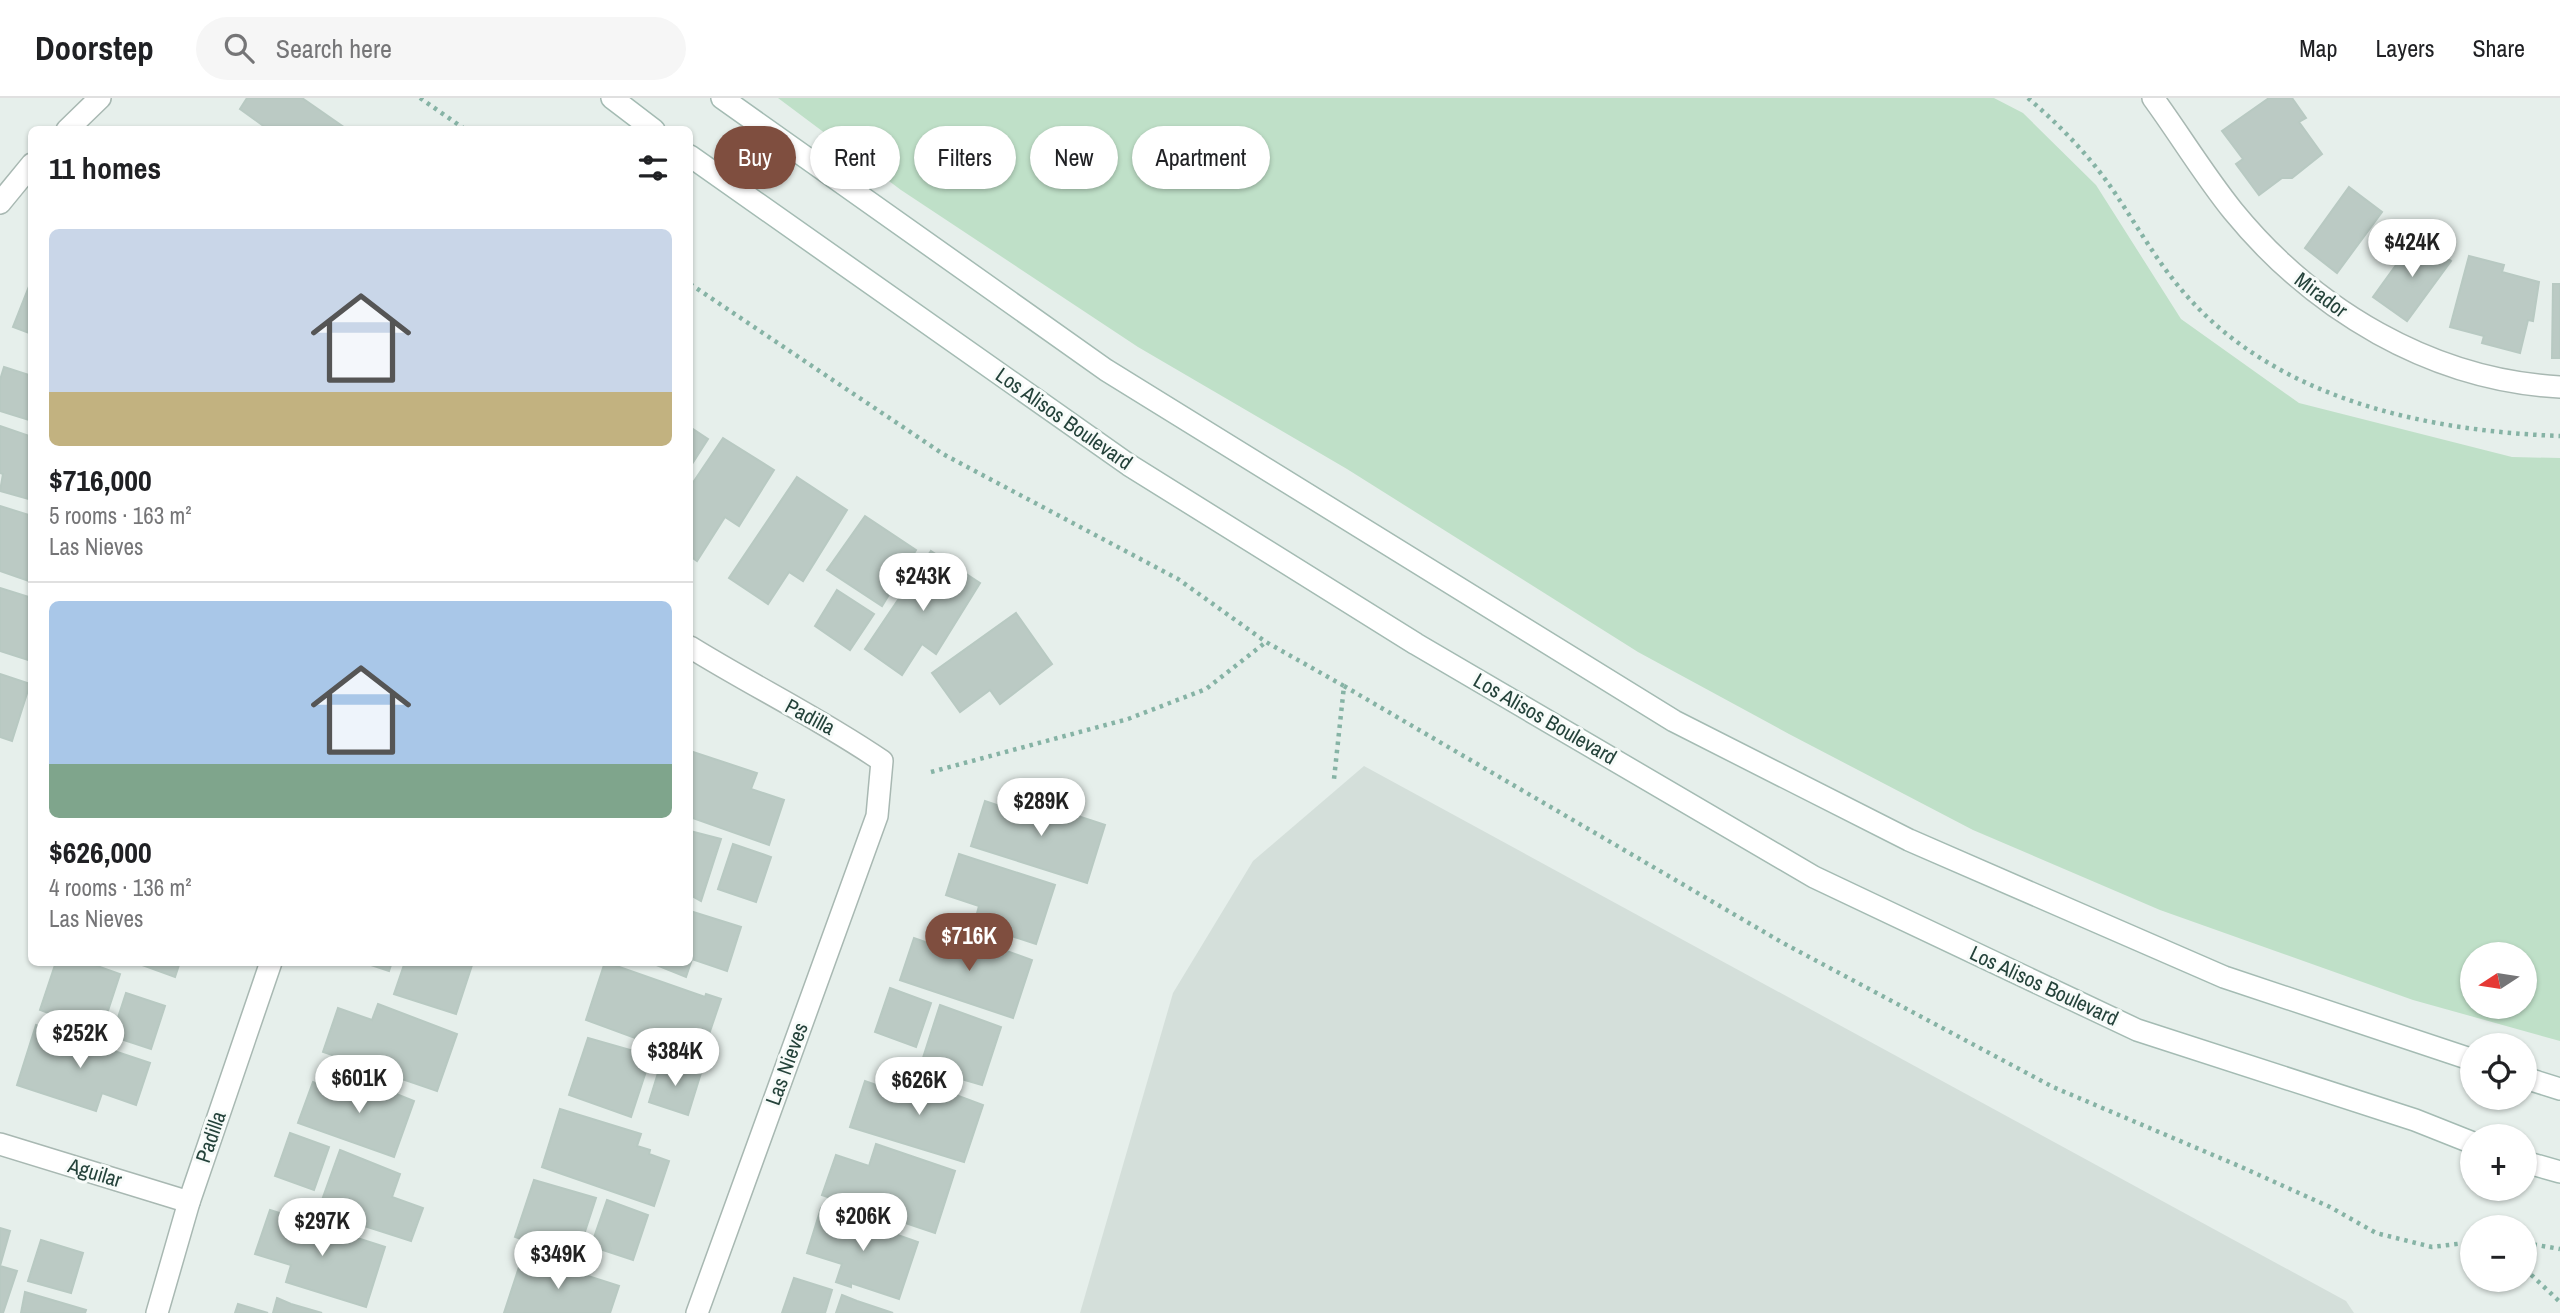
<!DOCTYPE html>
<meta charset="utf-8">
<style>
:root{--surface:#fff;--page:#f6f6f6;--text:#202124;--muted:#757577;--line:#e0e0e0;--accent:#7f4e3f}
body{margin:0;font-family:"Archivo Narrow",sans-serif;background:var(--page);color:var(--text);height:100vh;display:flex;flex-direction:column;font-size:26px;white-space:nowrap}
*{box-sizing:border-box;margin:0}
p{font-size:23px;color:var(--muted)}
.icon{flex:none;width:38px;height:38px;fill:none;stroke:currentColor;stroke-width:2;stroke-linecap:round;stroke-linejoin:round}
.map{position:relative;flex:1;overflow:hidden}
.side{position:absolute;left:28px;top:28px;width:665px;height:840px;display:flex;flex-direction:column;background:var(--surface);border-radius:10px;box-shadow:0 2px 5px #0004}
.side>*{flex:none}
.hud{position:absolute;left:714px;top:28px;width:665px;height:63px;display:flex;gap:14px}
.needle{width:46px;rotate:258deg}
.fabs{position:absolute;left:2460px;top:844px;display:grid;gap:14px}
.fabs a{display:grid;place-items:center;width:77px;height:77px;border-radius:50%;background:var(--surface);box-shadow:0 2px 5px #0004;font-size:35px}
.price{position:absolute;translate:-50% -60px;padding:0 16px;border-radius:24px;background:#fff;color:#222;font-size:23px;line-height:46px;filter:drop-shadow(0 2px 4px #0008)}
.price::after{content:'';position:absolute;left:50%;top:42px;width:21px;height:16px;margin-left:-10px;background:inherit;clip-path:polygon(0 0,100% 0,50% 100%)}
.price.on{background:var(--accent);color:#fff}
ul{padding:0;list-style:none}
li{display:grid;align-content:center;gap:14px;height:371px;padding:0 21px}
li+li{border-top:2px solid var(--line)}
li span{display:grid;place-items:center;height:217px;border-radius:10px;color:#555}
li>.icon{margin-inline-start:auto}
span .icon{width:126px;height:126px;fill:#fffc;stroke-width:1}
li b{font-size:30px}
h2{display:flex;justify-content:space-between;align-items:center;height:84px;padding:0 21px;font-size:30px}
.pill{padding:0 24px;border-radius:32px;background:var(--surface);box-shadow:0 2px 5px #0004;font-size:24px;line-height:63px}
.pill.on{background:var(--accent);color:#fff}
header{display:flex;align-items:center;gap:42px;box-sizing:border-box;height:98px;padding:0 35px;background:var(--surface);border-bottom:2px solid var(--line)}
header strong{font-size:33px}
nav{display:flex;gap:38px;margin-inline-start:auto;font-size:24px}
.search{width:490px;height:63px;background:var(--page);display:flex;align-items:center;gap:18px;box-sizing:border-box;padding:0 24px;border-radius:38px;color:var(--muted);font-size:26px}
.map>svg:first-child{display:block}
</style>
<header>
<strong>Doorstep</strong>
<div class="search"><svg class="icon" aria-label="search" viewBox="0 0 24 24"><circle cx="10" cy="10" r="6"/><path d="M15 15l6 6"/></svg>Search here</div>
<nav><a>Map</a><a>Layers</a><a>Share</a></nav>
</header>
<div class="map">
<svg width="2560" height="1215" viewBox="0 0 2560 1215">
<rect width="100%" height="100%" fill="#e6efeb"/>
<polygon fill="#d4dfda" points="1364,668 2346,1203 2354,1215 1080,1215 1173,895 1253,763"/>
<path fill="#bfe0c8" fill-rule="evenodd" d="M778 0H1994L2023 15 2096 87 2181 221 2299 305 2512 359 2560 360V943L2413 902 2160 812 1973 732 1789 636 1638 554 1347 371 1138 249 901 92ZM2473 856H2525V908H2473Z"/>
<g fill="#bbcac4" stroke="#b8c9c2" stroke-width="2">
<polygon points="247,0 302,0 348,32 269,32 240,11"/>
<polygon points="2269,0 2292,0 2306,20 2299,24 2322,56 2292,80 2282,80 2259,97 2236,66 2243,61 2222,33"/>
<polygon points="2349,89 2382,114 2337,175 2305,150"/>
<polygon points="2417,138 2451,163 2407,223 2373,199"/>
<polygon points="2469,158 2504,167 2502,174 2539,184 2533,223 2528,222 2520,255 2482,245 2484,238 2450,229"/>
<polygon points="30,186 32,187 32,236 13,229"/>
<polygon points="2553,186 2560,186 2560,260 2552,260"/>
<polygon points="4,269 32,278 32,323 0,313 0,282"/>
<polygon points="0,328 32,339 32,402 0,393 3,376 0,375"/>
<polygon points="690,329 708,341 690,369"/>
<polygon points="723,340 774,372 739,428 725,419 697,463 690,458 690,389"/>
<polygon points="797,379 847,412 803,483 789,474 768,506 729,480"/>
<polygon points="0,408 32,418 32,484 0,473"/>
<polygon points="865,418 916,452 882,508 827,472"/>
<polygon points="931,453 980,485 936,556 922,546 902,577 865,551"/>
<polygon points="0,490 32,500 31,563 0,553"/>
<polygon points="837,492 874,516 850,552 815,528"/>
<polygon points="1016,515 1052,566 1000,606 990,592 960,614 932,575"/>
<polygon points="0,576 30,586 12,643 0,639"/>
<polygon points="690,653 757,675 751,691 784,702 769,747 690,719"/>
<polygon points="1026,701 1105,727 1087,785 971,748 985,703 1021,715"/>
<polygon points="690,733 721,741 701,803 690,797"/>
<polygon points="733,746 771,759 756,804 718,791"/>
<polygon points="959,756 1055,787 1036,846 974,826 979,808 946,797"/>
<polygon points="690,813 741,829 727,873 692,861 686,879 649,864 690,864"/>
<polygon points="954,834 1032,862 1013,920 900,882 914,840 948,852"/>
<polygon points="56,864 86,864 120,876 101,934 40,912"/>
<polygon points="134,864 180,864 175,879"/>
<polygon points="362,864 392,864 389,873"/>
<polygon points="405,864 473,864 456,916 394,896"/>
<polygon points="605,864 705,899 706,896 721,901 706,945 671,934 665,951 586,922"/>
<polygon points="890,890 931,905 916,949 875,934"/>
<polygon points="126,895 165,908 151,951 112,938"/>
<polygon points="378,906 457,936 437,993 323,954 338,910 372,922"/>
<polygon points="940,907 1001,929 982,987 920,969"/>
<polygon points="36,927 150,965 136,1007 102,995 96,1013 17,987"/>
<polygon points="588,940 651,958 631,1019 569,997"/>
<polygon points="662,962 701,975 688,1017 649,1004"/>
<polygon points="905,978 983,1007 964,1064 850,1029 865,983 899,995"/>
<polygon points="354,979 414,1003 394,1059 298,1025 313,984 348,997"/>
<polygon points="560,1011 641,1036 637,1048 650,1052 649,1056 669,1063 654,1108 542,1069"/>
<polygon points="290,1035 329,1049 314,1092 275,1078"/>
<polygon points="876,1046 955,1073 935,1135 822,1097 836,1057 869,1068"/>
<polygon points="340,1052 400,1076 392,1099 423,1110 411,1143 318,1113"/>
<polygon points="534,1082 596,1100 576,1161 515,1139"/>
<polygon points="607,1102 648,1117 633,1162 591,1148"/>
<polygon points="821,1110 918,1144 899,1201 851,1185 851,1189 836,1184 842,1166 807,1155"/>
<polygon points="270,1112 385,1149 366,1209 286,1184 291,1167 255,1156"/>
<polygon points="0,1130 10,1133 0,1168 17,1173 3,1215 0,1215"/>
<polygon points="41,1142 83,1155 71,1195 28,1183"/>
<polygon points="523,1157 619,1188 610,1215 504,1215"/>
<polygon points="794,1180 832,1192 825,1215 782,1215"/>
<polygon points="25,1194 86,1212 85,1215 21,1215"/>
<polygon points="842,1197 857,1203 893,1215 836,1215"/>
<polygon points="277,1200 291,1206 322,1215 273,1215"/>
<polygon points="238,1206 268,1215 235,1215"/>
</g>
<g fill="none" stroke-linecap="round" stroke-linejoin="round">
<defs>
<g id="minor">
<path d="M2153 0C2180 37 2204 77 2233 113 2314 212 2431 282 2560 289"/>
<polyline points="67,32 100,0"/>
<polyline points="0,105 32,66"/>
<path d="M690 549C753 588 821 621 882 663L877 718 697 1215"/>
<polyline points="0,1046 189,1104"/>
<polyline points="157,1215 189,1104 271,864"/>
</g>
<g id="secondary">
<polyline points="612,0 654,32"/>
<polyline points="722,0 1106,272 1674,623 1909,742 2224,879 2473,962"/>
<polyline points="690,58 1129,367 1416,546 1814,779 2137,932 2415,1022 2473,1045"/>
<polyline points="2525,980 2560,991"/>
<polyline points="2525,1064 2560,1074"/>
</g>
</defs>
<use href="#minor" stroke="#a8b8b2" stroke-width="24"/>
<use href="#secondary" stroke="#a4bbb3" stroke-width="24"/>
<g stroke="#86b3a5" stroke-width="4.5" stroke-dasharray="3.5 5" stroke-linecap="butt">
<polyline points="420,0 466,32"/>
<path d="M2028 0C2057 25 2085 53 2108 85 2132 119 2153 158 2180 190 2271 300 2423 333 2560 338"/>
<polyline points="690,186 943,356 1178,481 1266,544 1344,588 1334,681"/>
<polyline points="1344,588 1783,845 2053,989 2239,1068 2330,1109 2376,1135 2432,1149 2473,1144"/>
<polyline points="931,674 1128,621 1206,591 1266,544"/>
<polyline points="2525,1145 2560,1151"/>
<polyline points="2525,1171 2560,1204"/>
</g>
<use href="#minor" stroke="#fff" stroke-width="21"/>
<use href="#secondary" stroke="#fff" stroke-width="21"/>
</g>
<g text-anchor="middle" stroke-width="6" stroke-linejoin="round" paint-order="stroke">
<g font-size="21" fill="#24423a" stroke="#f7fbf9">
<text transform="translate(2321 197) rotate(37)" y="7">Mirador</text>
<text transform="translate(1064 321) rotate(35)" y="7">Los Alisos Boulevard</text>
<text transform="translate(810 619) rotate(28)" y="7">Padilla</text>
<text transform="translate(1545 621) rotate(30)" y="7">Los Alisos Boulevard</text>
<text transform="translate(2044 888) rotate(25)" y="7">Los Alisos Boulevard</text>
<text transform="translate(787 966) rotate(-70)" y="7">Las Nieves</text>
<text transform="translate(211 1039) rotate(-71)" y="7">Padilla</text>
<text transform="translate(95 1075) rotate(17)" y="7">Aguilar</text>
</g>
</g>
</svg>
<div class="fabs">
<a><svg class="needle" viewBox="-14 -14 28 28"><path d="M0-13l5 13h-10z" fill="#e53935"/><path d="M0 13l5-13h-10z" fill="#757577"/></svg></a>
<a><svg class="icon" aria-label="locate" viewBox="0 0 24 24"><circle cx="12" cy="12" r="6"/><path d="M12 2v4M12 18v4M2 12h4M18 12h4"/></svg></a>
<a>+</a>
<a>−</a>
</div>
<b class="price" style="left:2412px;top:181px">$424K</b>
<b class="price" style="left:923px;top:515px">$243K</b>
<b class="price" style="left:1041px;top:740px">$289K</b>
<b class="price on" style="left:969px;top:875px">$716K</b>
<b class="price" style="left:80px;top:972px">$252K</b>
<b class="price" style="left:675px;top:990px">$384K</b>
<b class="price" style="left:359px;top:1017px">$601K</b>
<b class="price" style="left:919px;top:1019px">$626K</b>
<b class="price" style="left:863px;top:1155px">$206K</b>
<b class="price" style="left:322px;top:1160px">$297K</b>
<b class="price" style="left:558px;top:1193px">$349K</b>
<div class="hud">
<a class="pill on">Buy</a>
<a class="pill">Rent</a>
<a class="pill">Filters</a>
<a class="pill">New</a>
<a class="pill">Apartment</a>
</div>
<section class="side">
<h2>11 homes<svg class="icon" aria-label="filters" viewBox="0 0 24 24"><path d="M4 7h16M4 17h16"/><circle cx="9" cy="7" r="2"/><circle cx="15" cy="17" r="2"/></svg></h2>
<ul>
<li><span style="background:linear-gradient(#c9d6e8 75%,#c2b280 0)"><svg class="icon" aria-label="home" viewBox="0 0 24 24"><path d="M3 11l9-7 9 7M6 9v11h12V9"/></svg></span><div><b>$716,000</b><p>5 rooms · 163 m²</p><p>Las Nieves</p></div></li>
<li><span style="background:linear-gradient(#a9c7e8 75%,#7fa58c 0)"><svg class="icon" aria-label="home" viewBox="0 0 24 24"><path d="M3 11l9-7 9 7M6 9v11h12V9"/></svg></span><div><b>$626,000</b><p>4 rooms · 136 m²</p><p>Las Nieves</p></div></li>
</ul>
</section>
</div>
